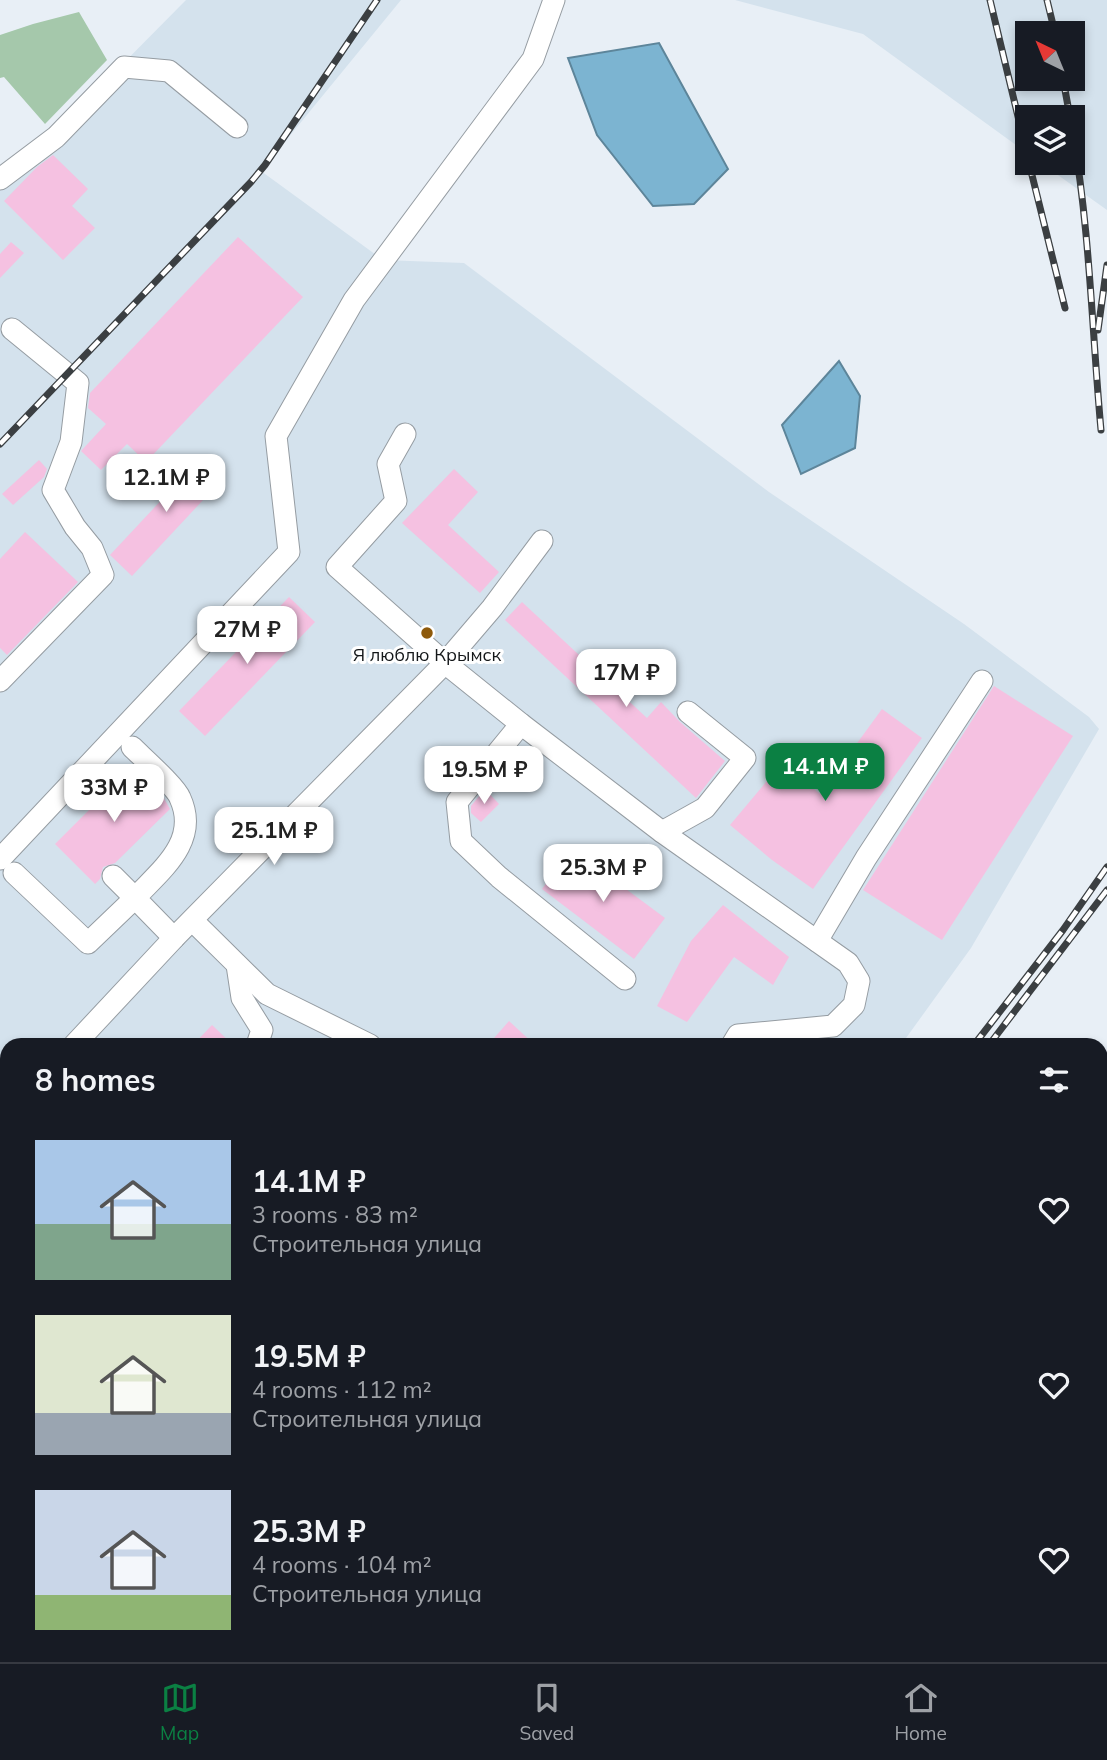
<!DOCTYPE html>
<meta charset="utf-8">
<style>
:root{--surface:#171b24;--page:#20242c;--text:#f1f3f6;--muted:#9ea1a6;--line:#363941;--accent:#0b8043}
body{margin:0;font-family:Mulish,sans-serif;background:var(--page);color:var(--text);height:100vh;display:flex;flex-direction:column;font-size:26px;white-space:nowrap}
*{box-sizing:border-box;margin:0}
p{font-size:23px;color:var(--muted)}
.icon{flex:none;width:38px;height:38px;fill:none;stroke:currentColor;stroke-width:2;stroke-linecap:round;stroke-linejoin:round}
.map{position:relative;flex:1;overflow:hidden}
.side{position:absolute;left:0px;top:1038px;width:1108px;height:625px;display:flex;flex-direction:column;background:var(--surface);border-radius:21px 21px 0 0;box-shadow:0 4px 10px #0003}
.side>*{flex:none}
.needle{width:46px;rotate:317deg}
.buttons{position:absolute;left:1015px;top:21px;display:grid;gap:14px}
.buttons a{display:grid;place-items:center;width:70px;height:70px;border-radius:0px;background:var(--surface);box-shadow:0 4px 10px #0003;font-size:35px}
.price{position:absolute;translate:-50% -60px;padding:0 16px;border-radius:14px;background:#fff;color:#222;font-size:23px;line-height:46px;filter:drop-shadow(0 2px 4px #0008)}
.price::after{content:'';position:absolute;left:50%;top:42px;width:21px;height:16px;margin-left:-10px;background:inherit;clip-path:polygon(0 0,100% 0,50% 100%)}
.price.current{background:var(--accent);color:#fff}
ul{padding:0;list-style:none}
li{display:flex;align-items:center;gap:21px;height:175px;padding:0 35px}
li span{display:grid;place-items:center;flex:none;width:196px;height:140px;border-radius:0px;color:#555}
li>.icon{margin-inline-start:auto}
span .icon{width:84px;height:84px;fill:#fffc;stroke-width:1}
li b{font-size:30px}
h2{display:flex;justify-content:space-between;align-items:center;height:84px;padding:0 35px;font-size:30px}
.dock{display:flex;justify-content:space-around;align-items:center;height:98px;border-top:2px solid var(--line);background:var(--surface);font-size:19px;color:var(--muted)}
.dock a{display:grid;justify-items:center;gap:4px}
.dock .current{color:var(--accent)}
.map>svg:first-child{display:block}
</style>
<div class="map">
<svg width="1107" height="1662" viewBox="0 0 1107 1662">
<rect width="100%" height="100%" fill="#e8eff6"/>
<g fill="#d4e2ed" fill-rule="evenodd">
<polygon points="186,0 401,0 261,171 383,260 464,263 769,492 964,624 1089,717 1099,729 971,948 901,1045 7,1045 7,1656 346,1656 342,1662 0,1662 0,188"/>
<path d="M735 0H1107V210L1041 163H1073V117H1027V153L863 34ZM1027 33H1073V79H1027Z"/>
</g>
<g fill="#a5c8ab">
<polygon points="79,12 107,60 45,124 4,77 0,78 0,35 33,24"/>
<polygon points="1107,1122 1107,1662 727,1662 732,1656 1101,1656 1101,1130"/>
</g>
<g fill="#7cb4d1" stroke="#5d859a" stroke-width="2">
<polygon points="659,43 728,169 694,204 653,206 597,135 568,58"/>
<polygon points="839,361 860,396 855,448 801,474 782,425"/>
</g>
<g fill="#f5c1e1">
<polygon points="53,155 88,189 72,206 95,228 63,260 4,201 37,167"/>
<polygon points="238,237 303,297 146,462 127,444 101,470 81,451 106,424 88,408 90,393"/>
<polygon points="11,242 24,253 0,278 0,254"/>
<polygon points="189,454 219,483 132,576 110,555 168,493 160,485"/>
<polygon points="39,460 47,469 44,477 13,505 2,494"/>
<polygon points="454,469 478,492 448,525 499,572 480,593 402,523"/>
<polygon points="25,532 78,582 7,655 0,648 0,559"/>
<polygon points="289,597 315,622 205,736 179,711"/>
<polygon points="522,602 647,718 661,702 680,722 725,761 696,798 505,620"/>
<polygon points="994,686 1073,736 942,940 863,890"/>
<polygon points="882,709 922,738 813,889 772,860 730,825 782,763 820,794"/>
<polygon points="133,766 162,795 170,809 115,863 103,867 100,879 95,884 55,844"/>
<polygon points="485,789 499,804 481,822 471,813 471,806"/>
<polygon points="572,849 665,918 634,959 542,889"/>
<polygon points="723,905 789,957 773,985 734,957 687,1022 657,1006 691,941"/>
<polygon points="509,1021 535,1045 488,1045"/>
<polygon points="212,1025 233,1045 193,1045"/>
</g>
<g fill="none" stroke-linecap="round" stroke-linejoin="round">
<defs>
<g id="minor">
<polyline points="0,179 56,137 124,67 169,71 237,127"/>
<polyline points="405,434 388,464 396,501 337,567 445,663 521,724 662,832 848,963 859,981 854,1005 833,1026 738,1035 732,1045"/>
<polyline points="0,681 103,575 92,548 75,527 53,490 71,442 78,383 12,329"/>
<polyline points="521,724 457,802 461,841 499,877 625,979"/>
<path d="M132 747C142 757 176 787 180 798 200 841 161 870 135 898L174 938"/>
<polyline points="662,832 705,808 745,758 688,712"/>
<polyline points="0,859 289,552 276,436 354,300 533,59 554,0"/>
<polyline points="14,873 88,943 135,898 113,876"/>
<polyline points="193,921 267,994 370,1045"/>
<polyline points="817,941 866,858 982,681"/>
<polyline points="237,965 242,998 262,1030 257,1045"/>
<polyline points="74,1045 174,938 445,663 492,608 542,541"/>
<polyline points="0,1125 7,1117"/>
<polyline points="1101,1253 1107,1265"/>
<polyline points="1101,1597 1107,1609"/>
<polyline points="0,1653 18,1662"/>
<polyline points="237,1656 245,1662"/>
<polyline points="780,1656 783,1662"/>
<polyline points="955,1656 958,1662"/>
<polyline points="367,1662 372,1656"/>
<polyline points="735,1662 740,1656"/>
</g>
</defs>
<use href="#minor" stroke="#959ca2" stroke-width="23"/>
<use href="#minor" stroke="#fff" stroke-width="21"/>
<defs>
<g id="rail">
<polyline points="990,0 1027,154"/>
<polyline points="1047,0 1055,33"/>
<polyline points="1063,79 1070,117"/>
<path d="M1073 134C1090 232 1092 332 1101 430"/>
<polyline points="1029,163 1065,308"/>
<polyline points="1098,330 1107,265"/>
<polyline points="0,444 251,182 265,165 377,0"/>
<polyline points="974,1045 1063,930 1107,867"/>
<polyline points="989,1045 1107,890"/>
<polyline points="509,1662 514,1656"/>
<polyline points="527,1662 532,1656"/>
</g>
</defs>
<use href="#rail" stroke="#3b3f42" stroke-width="7"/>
<use href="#rail" stroke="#fff" stroke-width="4.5" stroke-dasharray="13" stroke-linecap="butt"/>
</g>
<circle fill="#8e5a0b" stroke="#fff" stroke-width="2.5" cx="427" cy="633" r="7"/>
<g text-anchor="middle" stroke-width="6" stroke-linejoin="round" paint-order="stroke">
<g font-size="18" fill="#141719" stroke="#fff">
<text x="427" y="661">Я люблю Крымск</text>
</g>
</g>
</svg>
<div class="buttons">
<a><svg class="needle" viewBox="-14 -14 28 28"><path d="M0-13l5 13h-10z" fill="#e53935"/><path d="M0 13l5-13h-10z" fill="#9ea1a6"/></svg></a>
<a><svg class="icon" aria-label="layers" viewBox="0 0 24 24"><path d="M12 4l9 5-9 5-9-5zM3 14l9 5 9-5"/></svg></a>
</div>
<b class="price" style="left:166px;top:514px">12.1M ₽</b>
<b class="price" style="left:247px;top:666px">27M ₽</b>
<b class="price" style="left:626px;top:709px">17M ₽</b>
<b class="price current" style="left:825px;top:803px">14.1M ₽</b>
<b class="price" style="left:484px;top:806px">19.5M ₽</b>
<b class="price" style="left:114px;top:824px">33M ₽</b>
<b class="price" style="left:274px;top:867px">25.1M ₽</b>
<b class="price" style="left:603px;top:904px">25.3M ₽</b>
<section class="side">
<h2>8 homes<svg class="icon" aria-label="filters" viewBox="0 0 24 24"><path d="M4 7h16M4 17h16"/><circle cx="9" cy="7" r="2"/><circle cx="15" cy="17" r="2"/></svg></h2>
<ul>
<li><span style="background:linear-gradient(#a9c7e8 60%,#7fa58c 0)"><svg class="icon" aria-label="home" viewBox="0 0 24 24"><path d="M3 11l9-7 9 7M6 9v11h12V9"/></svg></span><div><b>14.1M ₽</b><p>3 rooms · 83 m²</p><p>Строительная улица</p></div><svg class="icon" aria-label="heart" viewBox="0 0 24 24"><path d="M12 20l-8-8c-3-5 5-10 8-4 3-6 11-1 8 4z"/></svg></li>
<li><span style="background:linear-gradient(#dfe7d0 70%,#9aa5b1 0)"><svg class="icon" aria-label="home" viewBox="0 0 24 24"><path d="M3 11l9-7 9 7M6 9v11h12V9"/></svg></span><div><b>19.5M ₽</b><p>4 rooms · 112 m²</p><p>Строительная улица</p></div><svg class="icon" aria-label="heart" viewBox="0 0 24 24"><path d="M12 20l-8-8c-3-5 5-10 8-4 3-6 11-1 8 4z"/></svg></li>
<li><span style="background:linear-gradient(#c9d6e8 75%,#8fb573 0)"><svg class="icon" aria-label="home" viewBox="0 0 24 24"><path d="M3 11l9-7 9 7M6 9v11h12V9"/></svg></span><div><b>25.3M ₽</b><p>4 rooms · 104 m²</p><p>Строительная улица</p></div><svg class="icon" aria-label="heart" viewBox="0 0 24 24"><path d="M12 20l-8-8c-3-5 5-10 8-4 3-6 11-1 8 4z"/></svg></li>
</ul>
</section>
</div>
<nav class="dock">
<a class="current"><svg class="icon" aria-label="map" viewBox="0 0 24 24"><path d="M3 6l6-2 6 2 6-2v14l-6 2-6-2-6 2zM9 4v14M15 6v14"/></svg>Map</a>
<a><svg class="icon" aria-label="saved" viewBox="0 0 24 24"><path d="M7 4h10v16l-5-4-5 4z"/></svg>Saved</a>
<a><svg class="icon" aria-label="home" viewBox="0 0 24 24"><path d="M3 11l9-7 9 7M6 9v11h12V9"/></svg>Home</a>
</nav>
